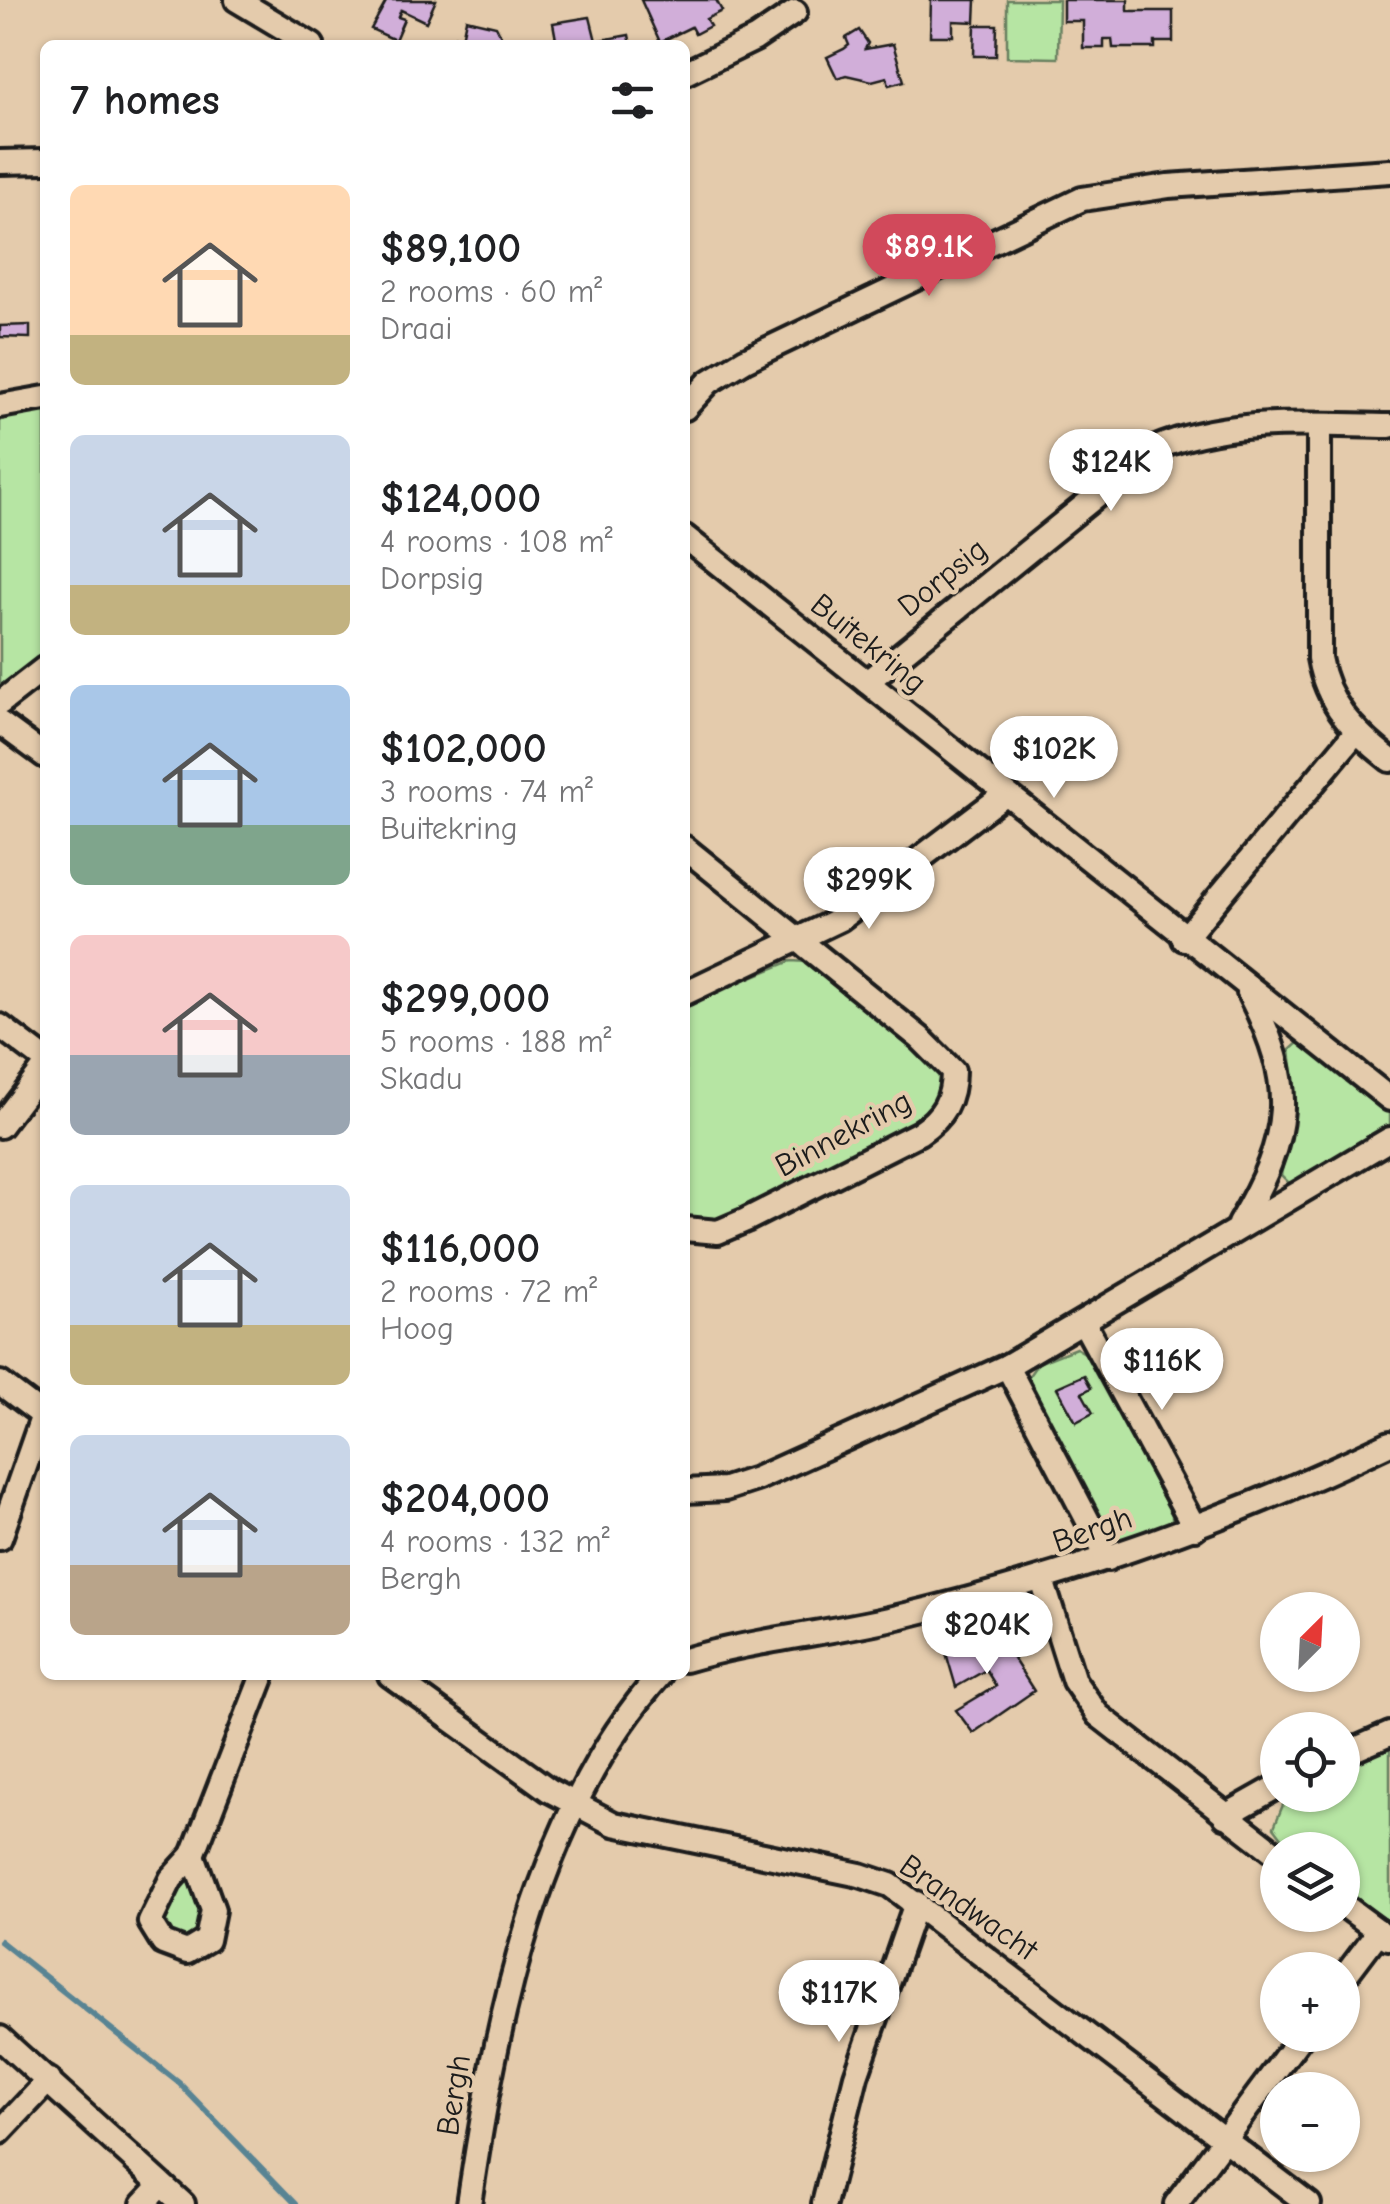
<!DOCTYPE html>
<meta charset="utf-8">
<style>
:root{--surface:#fff;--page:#f2f2f2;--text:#202124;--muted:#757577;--accent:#d1495b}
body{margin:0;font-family:"Comic Neue",sans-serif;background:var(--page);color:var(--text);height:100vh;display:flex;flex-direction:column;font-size:38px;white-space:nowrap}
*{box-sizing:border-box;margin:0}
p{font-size:32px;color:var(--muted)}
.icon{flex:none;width:55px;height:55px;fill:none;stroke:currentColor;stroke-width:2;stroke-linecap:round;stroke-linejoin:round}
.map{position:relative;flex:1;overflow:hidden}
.details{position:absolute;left:40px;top:40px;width:650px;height:1640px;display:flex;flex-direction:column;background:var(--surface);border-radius:15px;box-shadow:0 2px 8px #0004}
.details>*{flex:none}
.needle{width:65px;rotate:24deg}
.buttons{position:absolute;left:1260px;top:1592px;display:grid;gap:20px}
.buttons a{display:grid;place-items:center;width:100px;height:100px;border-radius:50%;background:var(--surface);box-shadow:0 2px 8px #0004;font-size:50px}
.price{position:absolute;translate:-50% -85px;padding:0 22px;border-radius:35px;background:#fff;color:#222;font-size:32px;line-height:65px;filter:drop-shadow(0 2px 5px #0008)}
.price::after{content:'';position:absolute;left:50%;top:60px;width:30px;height:22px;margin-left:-15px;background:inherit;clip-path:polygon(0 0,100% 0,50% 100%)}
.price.on{background:var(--accent);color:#fff}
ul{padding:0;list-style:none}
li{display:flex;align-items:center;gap:30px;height:250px;padding:0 30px}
li span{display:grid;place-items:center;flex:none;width:280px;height:200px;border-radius:15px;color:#555}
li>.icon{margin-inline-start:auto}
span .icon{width:120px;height:120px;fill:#fffc;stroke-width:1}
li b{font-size:42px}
h2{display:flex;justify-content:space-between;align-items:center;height:120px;padding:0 30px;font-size:42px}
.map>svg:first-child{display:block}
</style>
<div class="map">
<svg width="1390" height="2204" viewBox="0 0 1390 2204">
<rect width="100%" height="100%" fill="#e4cbac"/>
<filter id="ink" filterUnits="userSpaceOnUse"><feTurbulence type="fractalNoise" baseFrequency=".01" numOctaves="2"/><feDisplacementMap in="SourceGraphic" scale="20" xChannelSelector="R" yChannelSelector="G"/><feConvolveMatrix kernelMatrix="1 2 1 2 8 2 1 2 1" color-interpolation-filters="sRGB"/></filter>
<g filter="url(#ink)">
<g fill="#b6e5a3" stroke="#698060" stroke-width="2.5" fill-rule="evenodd">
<polygon points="1007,0 1059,0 1058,58 1007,57"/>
<polygon points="45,409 45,653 0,687 0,416"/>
<polygon points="791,961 808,962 934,1060 945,1078 934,1114 832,1171 709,1224 685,1220 685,1004"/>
<polygon points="1300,1041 1390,1110 1390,1128 1292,1186 1281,1175 1296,1101 1290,1050"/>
<path d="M1076 1348 1088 1355 1172 1515V1522C1153 1538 1129 1552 1108 1534L1034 1394 1028 1377 1038 1363ZM1084 1376 1091 1387 1082 1393 1076 1422 1057 1388Z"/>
<polygon points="1390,1745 1390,1923 1343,1888 1342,1850 1291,1850 1274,1827 1287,1795 1342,1795 1343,1767"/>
<polygon points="182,1874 187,1875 203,1925 192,1940 176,1940 163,1921"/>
</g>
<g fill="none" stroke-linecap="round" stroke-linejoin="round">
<polyline stroke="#598493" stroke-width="6" points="0,1941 179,2083 296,2204"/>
</g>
<g fill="#d1aed9" stroke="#1c1c1c" stroke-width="2.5">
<polygon points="436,0 426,22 401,10 398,17 404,19 395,40 371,29 387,0"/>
<polygon points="641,0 716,0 722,11 706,19 710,26 695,34 691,27 660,42"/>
<polygon points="931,0 976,0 975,22 953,21 953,36 930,36"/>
<polygon points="1063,0 1128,0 1128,11 1173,11 1173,42 1155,42 1155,48 1113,48 1112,39 1104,39 1104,48 1083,48 1083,21 1063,21"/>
<polygon points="590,17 596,41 629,35 631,45 557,45 553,23"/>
<polygon points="466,19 496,26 505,44 511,45 453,45 455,36 462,38"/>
<polygon points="975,25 997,25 996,56 974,56"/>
<polygon points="859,30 868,43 865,49 893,44 904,81 889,85 887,77 872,81 846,75 837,78 827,57 844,49 849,45 846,38"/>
<polygon points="30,325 30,338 0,337 0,326"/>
<polygon points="1084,1375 1091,1388 1082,1393 1093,1413 1076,1422 1057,1387"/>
<polygon points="995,1630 1034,1691 973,1733 956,1710 996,1686 986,1670 956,1687 944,1646"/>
</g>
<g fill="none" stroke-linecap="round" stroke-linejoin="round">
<defs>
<g id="minor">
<polyline points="237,0 312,45"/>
<polyline points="685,73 755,39 795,12"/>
<polyline points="0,162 45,161"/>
<polyline points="0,406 45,398"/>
<polyline points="685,408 709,382 745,360 1082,199 1168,186 1390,171"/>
<path d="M1319 425V658C1327 704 1354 732 1390 760"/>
<polyline points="685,537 1390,1099"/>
<path d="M867 682 1154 449C1229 417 1310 425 1390 426"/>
<polyline points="0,703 45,668"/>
<polyline points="0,723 45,756"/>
<path d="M685 848 920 1038 953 1071C953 1100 943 1117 919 1133L746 1220 718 1232 685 1229"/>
<polyline points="1184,939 1356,732"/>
<polyline points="685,993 840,919 1005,794"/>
<polyline points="0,1026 45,1060"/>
<polyline points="0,1126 45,1067"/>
<path d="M1239 1224C1292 1134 1297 1087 1249 993"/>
<polyline points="1084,1323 1195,1528"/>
<polyline points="1007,1366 1108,1559"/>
<polyline points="0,1383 45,1417"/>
<polyline points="685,1491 725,1489 756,1479 1007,1366 1390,1139"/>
<polyline points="0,1538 43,1415"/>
<polyline points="1042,1580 1074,1681 1098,1715 1278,1855"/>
<path d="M685 1660C752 1640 832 1633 902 1616 1071 1576 1233 1518 1390 1443"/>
<polyline points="390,1675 549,1790 614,1824 860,1875 890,1885 1309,2204"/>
<polyline points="1342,1755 1390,1734"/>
<polyline points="1225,1816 1278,1786"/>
<polygon points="193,1855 213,1910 207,1940 187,1952 163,1943 150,1922 171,1879"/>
<polyline points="193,1855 263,1675"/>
<polyline points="1342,1904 1388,1938"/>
<polyline points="1342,1980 1379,1931"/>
<polyline points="0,2038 183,2204"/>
<polyline points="0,2132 49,2080"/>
<polyline points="143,2204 161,2185"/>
<path d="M469 2204C496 2024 535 1816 660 1675"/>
<polyline points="824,2204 856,2076 916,1903"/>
<polyline points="1176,2204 1302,2035"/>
</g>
</defs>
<use href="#minor" stroke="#1c1c1c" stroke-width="30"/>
<use href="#minor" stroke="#e4cbac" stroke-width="22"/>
</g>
</g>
<g text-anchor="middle" stroke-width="9" stroke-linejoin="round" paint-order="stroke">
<g font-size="32" fill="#1c1c1c" stroke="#e4cbac">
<text transform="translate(942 577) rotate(-39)" y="11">Dorpsig</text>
<text transform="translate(869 643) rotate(39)" y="11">Buitekring</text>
<text transform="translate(843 1133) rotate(-28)" y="11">Binnekring</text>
<text transform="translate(1092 1529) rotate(-19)" y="11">Bergh</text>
<text transform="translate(969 1907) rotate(35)" y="11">Brandwacht</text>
<text transform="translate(453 2095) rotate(-81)" y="11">Bergh</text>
</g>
</g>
</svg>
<div class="buttons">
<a><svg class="needle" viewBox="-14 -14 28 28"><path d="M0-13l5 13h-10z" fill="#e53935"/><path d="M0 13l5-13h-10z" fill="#757577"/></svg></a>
<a><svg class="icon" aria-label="locate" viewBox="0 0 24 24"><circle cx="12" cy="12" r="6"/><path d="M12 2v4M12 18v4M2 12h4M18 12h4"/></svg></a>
<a><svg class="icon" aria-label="layers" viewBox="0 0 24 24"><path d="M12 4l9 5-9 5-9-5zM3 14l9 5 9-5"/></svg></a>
<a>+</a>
<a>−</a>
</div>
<b class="price on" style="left:929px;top:299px">$89.1K</b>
<b class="price" style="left:1111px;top:514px">$124K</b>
<b class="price" style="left:1054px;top:801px">$102K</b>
<b class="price" style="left:869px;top:932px">$299K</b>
<b class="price" style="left:1162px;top:1413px">$116K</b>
<b class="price" style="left:987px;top:1677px">$204K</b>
<b class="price" style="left:839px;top:2045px">$117K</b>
<section class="details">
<h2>7 homes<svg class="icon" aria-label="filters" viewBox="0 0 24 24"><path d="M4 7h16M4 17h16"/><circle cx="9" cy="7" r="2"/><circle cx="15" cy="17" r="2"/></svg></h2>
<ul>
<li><span style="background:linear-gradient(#ffd9b3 75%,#c2b280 0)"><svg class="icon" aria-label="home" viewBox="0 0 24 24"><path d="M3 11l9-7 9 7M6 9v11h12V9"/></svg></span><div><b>$89,100</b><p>2 rooms · 60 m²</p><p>Draai</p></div></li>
<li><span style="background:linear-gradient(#c9d6e8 75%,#c2b280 0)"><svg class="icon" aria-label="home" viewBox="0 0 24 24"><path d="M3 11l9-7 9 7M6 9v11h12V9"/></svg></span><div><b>$124,000</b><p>4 rooms · 108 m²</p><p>Dorpsig</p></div></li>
<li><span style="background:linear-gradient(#a9c7e8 70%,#7fa58c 0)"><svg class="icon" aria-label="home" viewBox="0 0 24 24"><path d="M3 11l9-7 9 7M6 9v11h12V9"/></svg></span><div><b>$102,000</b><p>3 rooms · 74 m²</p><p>Buitekring</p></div></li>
<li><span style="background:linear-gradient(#f6c9c9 60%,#9aa5b1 0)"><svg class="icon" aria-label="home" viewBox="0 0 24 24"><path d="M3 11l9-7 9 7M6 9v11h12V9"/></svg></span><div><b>$299,000</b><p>5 rooms · 188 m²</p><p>Skadu</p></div></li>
<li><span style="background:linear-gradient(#c9d6e8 70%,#c2b280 0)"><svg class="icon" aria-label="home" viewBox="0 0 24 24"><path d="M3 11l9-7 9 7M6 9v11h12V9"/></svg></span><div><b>$116,000</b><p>2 rooms · 72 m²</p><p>Hoog</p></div></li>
<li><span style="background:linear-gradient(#c9d6e8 65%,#b9a48a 0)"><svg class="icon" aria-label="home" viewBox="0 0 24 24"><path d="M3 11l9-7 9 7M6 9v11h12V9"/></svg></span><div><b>$204,000</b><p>4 rooms · 132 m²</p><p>Bergh</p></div></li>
</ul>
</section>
</div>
